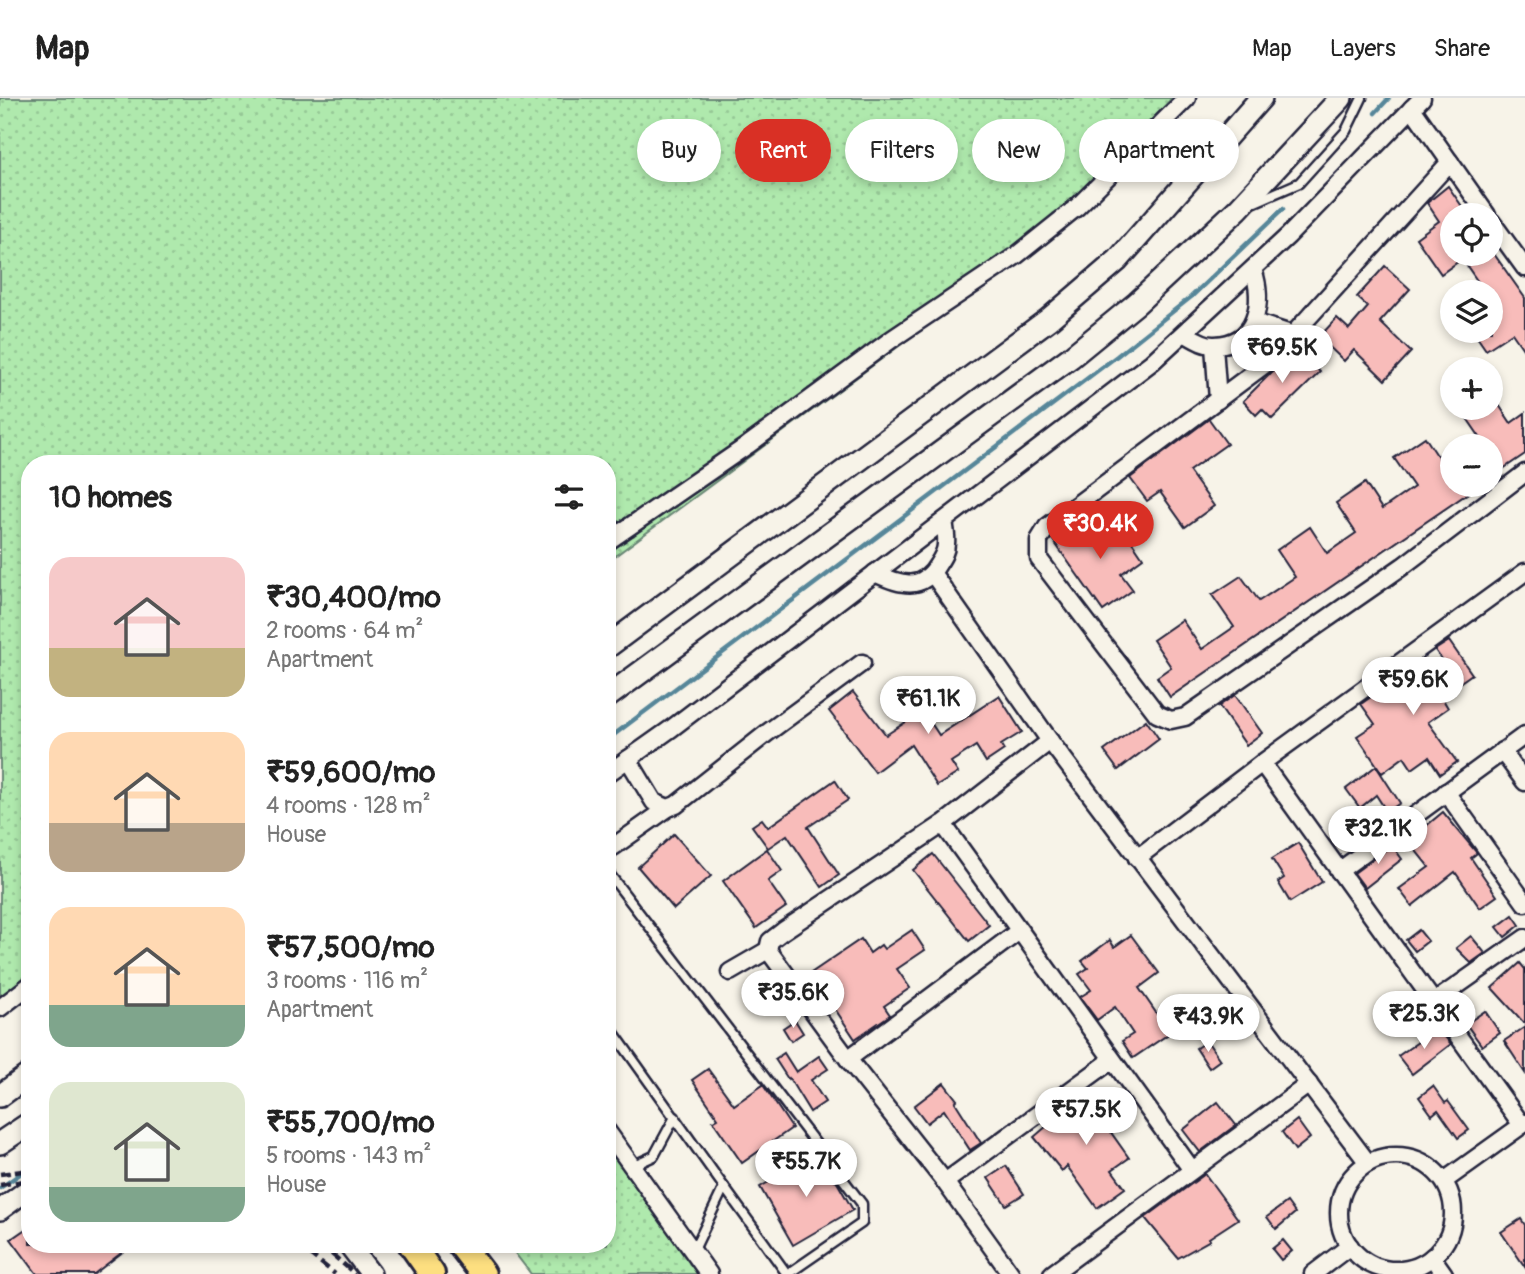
<!DOCTYPE html>
<meta charset="utf-8">
<style>
:root{--surface:#fff;--page:#f2f2f2;--text:#222;--muted:#767676;--line:#e0e0e0;--accent:#d93025}
body{margin:0;font-family:Pangolin,sans-serif;background:var(--page);color:var(--text);height:100vh;display:flex;flex-direction:column;font-size:26px;white-space:nowrap}
*{box-sizing:border-box;margin:0}
p{font-size:23px;color:var(--muted)}
.icon{flex:none;width:38px;height:38px;fill:none;stroke:currentColor;stroke-width:2;stroke-linecap:round;stroke-linejoin:round}
.map{position:relative;flex:1;overflow:hidden}
.drawer{position:absolute;left:21px;top:357px;width:595px;height:798px;display:flex;flex-direction:column;background:var(--surface);border-radius:28px;box-shadow:0 4px 10px #0003}
.drawer>*{flex:none}
.guide{position:absolute;left:637px;top:21px;width:665px;height:63px;display:flex;gap:14px}
.tools{position:absolute;left:1440px;top:105px;display:grid;gap:14px}
.tools a{display:grid;place-items:center;width:63px;height:63px;border-radius:50%;background:var(--surface);box-shadow:0 4px 10px #0003;font-size:35px}
.price{position:absolute;translate:-50% -60px;padding:0 16px;border-radius:24px;background:#fff;color:#222;font-size:23px;line-height:46px;filter:drop-shadow(0 2px 4px #0008)}
.price::after{content:'';position:absolute;left:50%;top:42px;width:21px;height:16px;margin-left:-10px;background:inherit;clip-path:polygon(0 0,100% 0,50% 100%)}
.price.active{background:var(--accent);color:#fff}
ul{padding:0;list-style:none}
li{display:flex;align-items:center;gap:21px;height:175px;padding:0 28px}
li span{display:grid;place-items:center;flex:none;width:196px;height:140px;border-radius:21px;color:#555}
li>.icon{margin-inline-start:auto}
span .icon{width:84px;height:84px;fill:#fffc;stroke-width:1}
li b{font-size:30px}
h2{display:flex;justify-content:space-between;align-items:center;height:84px;padding:0 28px;font-size:30px}
.pill{padding:0 24px;border-radius:32px;background:var(--surface);box-shadow:0 4px 10px #0003;font-size:24px;line-height:63px}
.pill.active{background:var(--accent);color:#fff}
header{display:flex;align-items:center;gap:42px;box-sizing:border-box;height:98px;padding:0 35px;background:var(--surface);border-bottom:2px solid var(--line)}
header strong{font-size:33px}
nav{display:flex;gap:38px;margin-inline-start:auto;font-size:24px}
.map>svg:first-child{display:block}
</style>
<header>
<strong>Map</strong>
<nav><a>Map</a><a>Layers</a><a>Share</a></nav>
</header>
<div class="map">
<svg width="1525" height="1176" viewBox="0 0 1525 1176">
<defs>
<pattern id="grass-dots" width="8" height="8" patternUnits="userSpaceOnUse" patternTransform="scale(1.75)"><rect width="8" height="8" fill="#afe9ad"/><path d="M2 2h.1M6 6h.1" fill="none" stroke="#96c896" stroke-width="1.8" stroke-linecap="round"/></pattern>
</defs>
<rect width="100%" height="100%" fill="#f7f3e8"/>
<filter id="ink" filterUnits="userSpaceOnUse"><feTurbulence type="fractalNoise" baseFrequency=".0143" numOctaves="2"/><feDisplacementMap in="SourceGraphic" scale="14" xChannelSelector="R" yChannelSelector="G"/><feConvolveMatrix kernelMatrix="1 2 1 2 8 2 1 2 1" color-interpolation-filters="sRGB"/></filter>
<g filter="url(#ink)">
<g fill="url(#grass-dots)" stroke="#688674" stroke-width="2">
<polygon points="0,0 1172,0 1034,148 607,464 607,366 30,366 30,892 0,914"/>
<polygon points="607,1049 699,1176 531,1176 508,1146 607,1146"/>
</g>
<g fill="none" stroke-linecap="round" stroke-linejoin="round">
<g stroke="#568699" stroke-width="4.5">
<polyline points="1375,15 1389,0"/>
<polyline points="607,642 1117,258 1191,199 1283,111"/>
<polyline points="0,1090 30,1069"/>
</g>
</g>
<g fill="#f8bcba" stroke="#22223b" stroke-width="2">
<polygon points="1448,88 1468,117 1452,117 1452,156 1494,156 1525,200 1525,254 1512,235 1486,252 1473,233 1491,233 1491,194 1485,194 1462,161 1441,176 1416,140 1439,123 1427,105"/>
<polygon points="1385,168 1410,191 1380,224 1411,254 1385,282 1354,252 1344,263 1319,239 1337,220 1349,231 1368,209 1357,199"/>
<polygon points="1296,250 1320,274 1272,321 1262,311 1256,317 1243,303"/>
<polygon points="1491,295 1511,325 1525,315 1525,356 1491,379 1491,348 1486,348 1460,310 1491,310"/>
<polygon points="1209,321 1227,346 1189,373 1214,408 1185,429 1160,394 1147,403 1130,380"/>
<polygon points="1425,339 1452,380 1452,387 1480,387 1170,599 1157,579 1171,569 1153,542 1182,522 1202,551 1234,529 1212,497 1241,478 1259,503 1295,479 1277,452 1310,429 1327,455 1356,435 1336,405 1365,385 1382,411 1414,389 1394,360"/>
<polygon points="1076,421 1093,445 1120,426 1143,460 1121,476 1133,492 1103,513 1052,441"/>
<polygon points="1449,543 1472,576 1441,598 1448,610 1428,624 1457,664 1440,676 1429,659 1412,671 1404,659 1382,675 1357,638 1375,626 1361,606 1375,596 1378,599 1414,574 1423,586 1442,573 1439,569 1444,565 1435,552"/>
<polygon points="853,594 886,637 923,613 939,637 999,598 1022,634 1001,647 1004,652 986,664 976,648 951,664 958,675 937,688 911,647 875,674 829,613"/>
<polygon points="1235,597 1262,635 1246,647 1219,608"/>
<polygon points="1146,622 1159,641 1118,672 1104,653"/>
<polygon points="1376,668 1400,705 1387,714 1376,697 1360,710 1346,691"/>
<polygon points="835,682 848,702 808,729 839,777 822,789 787,737 768,750 752,728 762,721 768,729"/>
<polygon points="1357,710 1364,721 1350,731 1342,721"/>
<polygon points="1443,714 1477,755 1471,760 1497,798 1480,810 1455,774 1412,808 1399,791 1429,769 1408,743"/>
<polygon points="674,736 711,778 674,811 638,769"/>
<polygon points="1298,745 1322,784 1290,804 1278,784 1284,780 1272,761"/>
<polygon points="1392,747 1402,761 1365,790 1354,775"/>
<polygon points="767,751 782,773 768,783 786,809 756,830 723,783"/>
<polygon points="933,756 989,827 969,843 913,772"/>
<polygon points="1513,817 1520,827 1505,839 1497,829"/>
<polygon points="912,832 925,852 897,871 910,890 884,908 890,917 855,941 811,875 861,841 870,855 881,847 884,851"/>
<polygon points="1419,832 1428,843 1415,853 1406,842"/>
<polygon points="1131,837 1159,875 1139,890 1170,935 1133,960 1122,943 1133,936 1115,909 1097,922 1080,899 1091,892 1079,876 1088,870 1082,863 1110,842 1114,849"/>
<polygon points="1471,838 1485,855 1471,865 1456,850"/>
<polygon points="1520,865 1525,871 1525,926 1492,890"/>
<polygon points="769,885 776,895 761,905 755,894"/>
<polygon points="1485,913 1500,935 1482,948 1466,926"/>
<polygon points="795,922 803,935 791,943 783,930"/>
<polygon points="1525,929 1525,975 1504,943"/>
<polygon points="1438,930 1451,946 1412,976 1398,958"/>
<polygon points="1207,943 1220,962 1209,970 1196,950"/>
<polygon points="784,955 796,974 819,958 828,971 811,982 825,1004 810,1014 789,980 788,981 775,961"/>
<polygon points="708,971 734,1007 763,987 792,1030 742,1065 713,1023 718,1020 692,982"/>
<polygon points="944,985 957,1002 955,1004 981,1045 970,1052 944,1012 927,1025 914,1008"/>
<polygon points="1433,988 1445,1005 1448,1003 1469,1032 1458,1040 1438,1012 1432,1017 1419,999"/>
<polygon points="1090,991 1118,1025 1110,1033 1129,1060 1112,1072 1125,1090 1097,1110 1067,1068 1062,1073 1034,1039"/>
<polygon points="1218,1004 1236,1027 1200,1054 1183,1032"/>
<polygon points="1297,1022 1310,1040 1295,1052 1282,1034"/>
<polygon points="816,1057 838,1086 853,1112 793,1147 760,1089"/>
<polygon points="1006,1068 1024,1096 1006,1107 988,1080"/>
<polygon points="1205,1076 1238,1121 1209,1140 1210,1142 1178,1160 1145,1120"/>
<polygon points="1287,1104 1295,1115 1276,1131 1267,1119"/>
<polygon points="1521,1121 1525,1127 1525,1169 1501,1134"/>
<polygon points="30,1128 30,1146 133,1146 94,1176 37,1176 11,1141"/>
<polygon points="1283,1142 1292,1153 1281,1162 1272,1151"/>
</g>
<g fill="none" stroke-linecap="round" stroke-linejoin="round">
<defs>
<g id="service">
<polyline points="1255,104 1299,85 1346,33 1362,0"/>
<polyline points="607,773 862,1106 862,1125 788,1176"/>
<polyline points="607,925 724,1089 693,1154"/>
<polyline points="632,1068 654,1058 675,1019"/>
<polyline points="724,1089 787,1176"/>
</g>
<g id="minor">
<polyline points="1412,10 1487,117"/>
<polyline points="1450,64 1268,264 1047,429 1039,442 1039,461 1157,616 1171,622 1185,619 1403,468 1525,375"/>
<polyline points="1491,123 1525,170"/>
<polyline points="1254,224 1294,237"/>
<path d="M1184 235C1193 240 1204 248 1215 247 1258 246 1264 204 1253 171"/>
<polyline points="1214,248 1218,302"/>
<polyline points="607,444 748,347 892,241 1017,157 1077,109 1187,0"/>
<path d="M875 475C900 487 922 494 938 466 942 460 946 454 946 446 947 438 945 430 944 423"/>
<polyline points="933,476 1050,643 1368,1065"/>
<polyline points="1502,653 1525,684"/>
<polyline points="628,661 654,704 668,710 676,707 767,635 862,565"/>
<polyline points="1262,665 1522,1027"/>
<polyline points="607,676 672,630 1152,264 1288,138 1422,0"/>
<polyline points="1446,694 1525,805"/>
<polyline points="943,726 1192,1072"/>
<polyline points="613,749 668,710"/>
<polyline points="1137,760 1262,665 1525,474"/>
<polyline points="1339,773 1525,637"/>
<polyline points="730,874 768,852"/>
<polyline points="1434,904 1525,840"/>
<polyline points="0,910 30,887"/>
<polyline points="848,961 1019,833"/>
<polyline points="607,1033 709,1176"/>
<circle cx="1396" cy="1115" r="57"/>
<polyline points="1444,1083 1525,1025"/>
<polyline points="945,1084 1112,962"/>
<polyline points="1432,1159 1444,1176"/>
<polyline points="1011,1176 945,1084 848,961 768,852 770,843 783,833 943,726 1050,643"/>
<polyline points="1052,1176 1309,986"/>
<polyline points="1313,1176 1350,1148"/>
</g>
<g id="tertiary">
<polyline points="0,1112 30,1090"/>
<polyline points="348,1146 371,1176"/>
</g>
<g id="secondary">
<polyline points="607,549 1049,221 1118,162 1261,0"/>
<polyline points="607,599 1071,259 1137,205 1238,111 1341,0"/>
<polyline points="0,998 30,976"/>
<polyline points="0,1045 30,1025"/>
</g>
<g id="trunk">
<polyline points="411,1146 432,1176"/>
<polyline points="460,1146 483,1176"/>
</g>
</defs>
<use href="#service" stroke="#22223b" stroke-width="13"/>
<use href="#minor" stroke="#22223b" stroke-width="21"/>
<use href="#tertiary" stroke="#22223b" stroke-width="24"/>
<use href="#secondary" stroke="#22223b" stroke-width="26"/>
<use href="#trunk" stroke="#22223b" stroke-width="30"/>
<use href="#service" stroke="#f7f3e8" stroke-width="8"/>
<use href="#minor" stroke="#f7f3e8" stroke-width="16"/>
<use href="#tertiary" stroke="#f7f3e8" stroke-width="19"/>
<use href="#secondary" stroke="#f7f3e8" stroke-width="21"/>
<use href="#trunk" stroke="#fddf80" stroke-width="24"/>
<g stroke="#22223b" stroke-width="4.5" stroke-dasharray="10 5" stroke-linecap="butt">
<polyline points="0,1076 30,1072"/>
<polyline points="0,1087 30,1082"/>
<polyline points="297,1146 335,1176"/>
<polyline points="320,1146 355,1176"/>
</g>
</g>
</g>
</svg>
<div class="tools">
<a><svg class="icon" aria-label="locate" viewBox="0 0 24 24"><circle cx="12" cy="12" r="6"/><path d="M12 2v4M12 18v4M2 12h4M18 12h4"/></svg></a>
<a><svg class="icon" aria-label="layers" viewBox="0 0 24 24"><path d="M12 4l9 5-9 5-9-5zM3 14l9 5 9-5"/></svg></a>
<a>+</a>
<a>−</a>
</div>
<b class="price" style="left:1282px;top:287px">₹69.5K</b>
<b class="price active" style="left:1100px;top:463px">₹30.4K</b>
<b class="price" style="left:1413px;top:619px">₹59.6K</b>
<b class="price" style="left:928px;top:638px">₹61.1K</b>
<b class="price" style="left:1378px;top:768px">₹32.1K</b>
<b class="price" style="left:793px;top:932px">₹35.6K</b>
<b class="price" style="left:1424px;top:953px">₹25.3K</b>
<b class="price" style="left:1208px;top:956px">₹43.9K</b>
<b class="price" style="left:1086px;top:1049px">₹57.5K</b>
<b class="price" style="left:806px;top:1101px">₹55.7K</b>
<div class="guide">
<a class="pill">Buy</a>
<a class="pill active">Rent</a>
<a class="pill">Filters</a>
<a class="pill">New</a>
<a class="pill">Apartment</a>
</div>
<section class="drawer">
<h2>10 homes<svg class="icon" aria-label="filters" viewBox="0 0 24 24"><path d="M4 7h16M4 17h16"/><circle cx="9" cy="7" r="2"/><circle cx="15" cy="17" r="2"/></svg></h2>
<ul>
<li><span style="background:linear-gradient(#f6c9c9 65%,#c2b280 0)"><svg class="icon" aria-label="home" viewBox="0 0 24 24"><path d="M3 11l9-7 9 7M6 9v11h12V9"/></svg></span><div><b>₹30,400/mo</b><p>2 rooms · 64 m²</p><p>Apartment</p></div></li>
<li><span style="background:linear-gradient(#ffd9b3 65%,#b9a48a 0)"><svg class="icon" aria-label="home" viewBox="0 0 24 24"><path d="M3 11l9-7 9 7M6 9v11h12V9"/></svg></span><div><b>₹59,600/mo</b><p>4 rooms · 128 m²</p><p>House</p></div></li>
<li><span style="background:linear-gradient(#ffd9b3 70%,#7fa58c 0)"><svg class="icon" aria-label="home" viewBox="0 0 24 24"><path d="M3 11l9-7 9 7M6 9v11h12V9"/></svg></span><div><b>₹57,500/mo</b><p>3 rooms · 116 m²</p><p>Apartment</p></div></li>
<li><span style="background:linear-gradient(#dfe7d0 75%,#7fa58c 0)"><svg class="icon" aria-label="home" viewBox="0 0 24 24"><path d="M3 11l9-7 9 7M6 9v11h12V9"/></svg></span><div><b>₹55,700/mo</b><p>5 rooms · 143 m²</p><p>House</p></div></li>
</ul>
</section>
</div>
